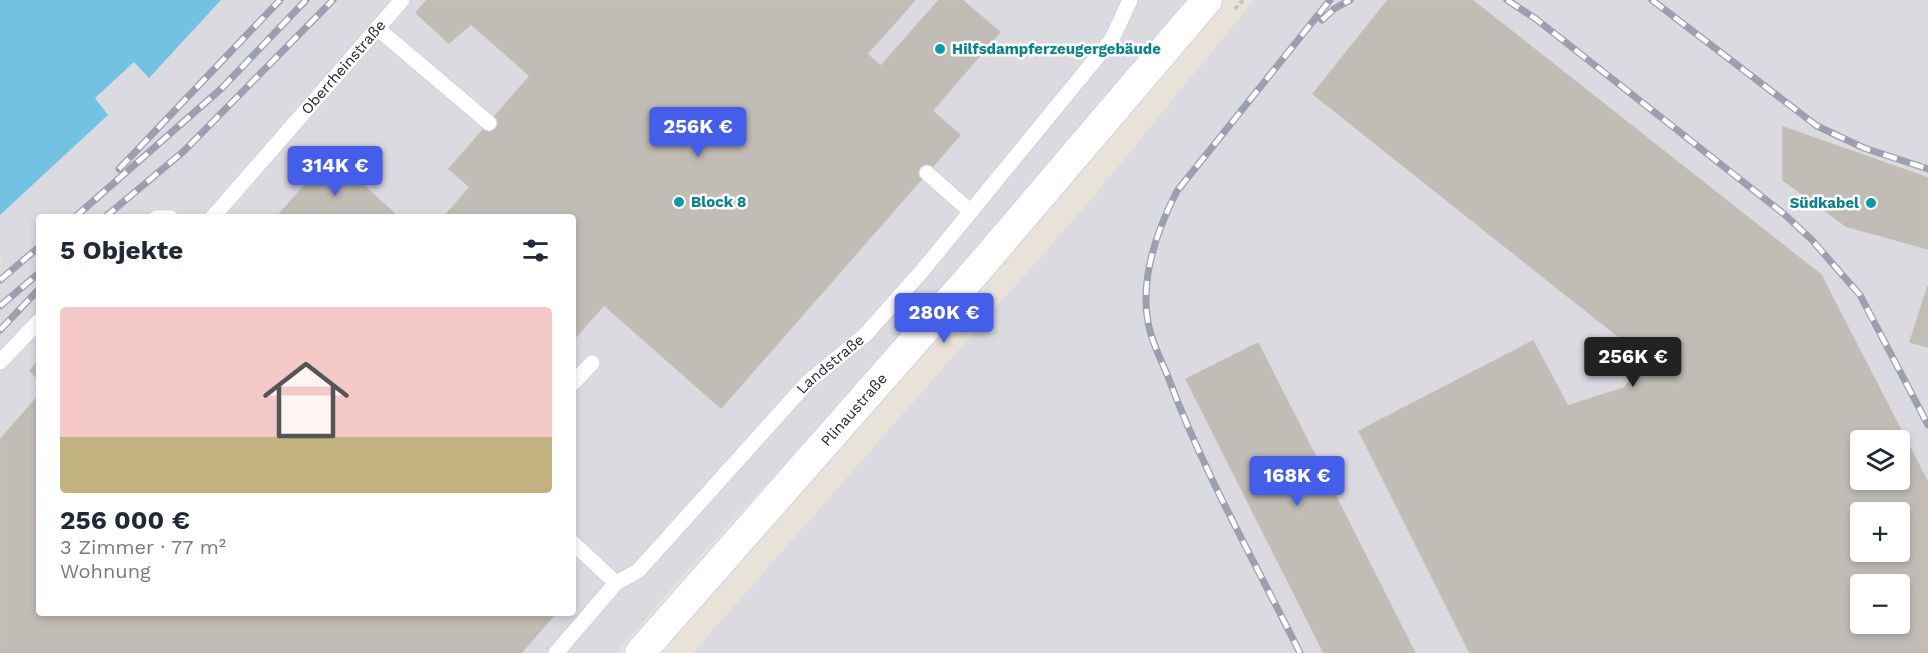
<!DOCTYPE html>
<html lang="de">
<meta charset="utf-8">
<style>
:root{--surface:#fff;--page:#f2f2f3;--text:#1f2937;--muted:#747a83;--line:#e0e1e3;--accent:#455eea}
body{margin:0;font-family:"Work Sans",sans-serif;background:var(--page);color:var(--text);height:100vh;display:flex;flex-direction:column;font-size:22px;white-space:nowrap}
*{box-sizing:border-box;margin:0}
p{font-size:20px;color:var(--muted)}
.icon{flex:none;width:33px;height:33px;fill:none;stroke:currentColor;stroke-width:2;stroke-linecap:round;stroke-linejoin:round}
.map{position:relative;flex:1;overflow:hidden}
.drawer{position:absolute;left:36px;top:214px;width:540px;height:402px;display:flex;flex-direction:column;background:var(--surface);border-radius:6px;box-shadow:0 3px 9px #0003}
.drawer>*{flex:none}
.controls{position:absolute;left:1850px;top:430px;display:grid;gap:12px}
.controls a{display:grid;place-items:center;width:60px;height:60px;border-radius:6px;background:var(--surface);box-shadow:0 3px 9px #0003;font-size:30px}
.price{position:absolute;translate:-50% -51px;padding:0 14px;border-radius:6px;background:var(--accent);color:#fff;font-size:20px;line-height:39px;filter:drop-shadow(0 2px 3px #0008)}
.price::after{content:'';position:absolute;left:50%;top:36px;width:18px;height:14px;margin-left:-9px;background:inherit;clip-path:polygon(0 0,100% 0,50% 100%)}
.price.selected{background:#222;color:#fff}
ul{padding:0;list-style:none}
li{display:grid;align-content:center;gap:12px;height:318px;padding:0 24px}
li+li{border-top:2px solid var(--line)}
li span{display:grid;place-items:center;height:186px;border-radius:6px;color:#555}
li>.icon{margin-inline-start:auto}
span .icon{width:108px;height:108px;fill:#fffc;stroke-width:1}
li b{font-size:26px}
h2{display:flex;justify-content:space-between;align-items:center;height:72px;padding:0 24px;font-size:26px}
.map>svg:first-child{display:block}
</style>
<div class="map">
<svg width="1928" height="653" viewBox="0 0 1928 653">
<rect width="100%" height="100%" fill="#e8e2d9"/>
<g fill="#dcdae1" fill-rule="evenodd">
<path d="M221 0H1188L897 341 700 556 616 653H0V265L4 261 0 256V215L108 115 94 98 134 61 150 77ZM39 218H573V614H39Z"/>
<path d="M1254 0H1928V653H693L1094 196ZM1860 441H1899V480H1860ZM1860 513H1899V552H1860ZM1860 585H1899V624H1860Z"/>
</g>
<polygon fill="#73c2e3" points="0,0 221,0 149,78 134,62 95,98 108,115 0,215"/>
<g fill="#c1bcb5" stroke="#c3beb3" stroke-width="1.5" fill-rule="evenodd">
<polygon points="427,0 915,0 867,54 960,135 721,408 604,305 573,340 573,218 443,218 470,187 449,169 530,76 471,24 449,43 416,13"/>
<polygon points="939,0 962,0 1000,32 932,111 881,66"/>
<path d="M1388 0H1472L1821 275 1928 483V653H1470L1359 431 1533 341 1568 406 1624 388 1648 360 1313 94ZM1860 441H1899V480H1860ZM1860 513H1899V552H1860ZM1860 585H1899V624H1860Z"/>
<polygon points="1783,127 1928,178 1928,249 1846,226 1783,180"/>
<polygon points="331,155 399,218 276,218"/>
<polygon points="1928,286 1928,347 1910,342"/>
<polygon points="1258,343 1415,653 1324,653 1186,379"/>
<polygon points="39,360 39,380 30,371"/>
<polygon points="39,395 39,614 555,614 521,653 0,653 0,440"/>
</g>
<g fill="none" stroke-linecap="round" stroke-linejoin="round">
<defs>
<g id="lane">
<polyline points="377,28 489,123"/>
<polyline points="927,173 971,212"/>
<polyline points="156,218 171,218"/>
<path id="s1" d="M212 218 402 0"/>
<polyline points="0,362 39,321"/>
<polyline points="573,383 592,363"/>
<polyline points="573,543 616,583"/>
<path id="s2" d="M556 653 616 583 638 571 807 383 865 335 922 271 1112 39 1130 0"/>
</g>
<g id="street">
<path id="s3" d="M640 653 984 262 1207 0"/>
</g>
</defs>
<use href="#lane" stroke="#cfd1df" stroke-width="17"/>
<use href="#street" stroke="#cfd1df" stroke-width="32"/>
<polyline stroke="#c3c3c3" stroke-width="4" stroke-dasharray="4.5 3" stroke-linecap="butt" points="1235,9 1243,0"/>
<use href="#lane" stroke="#fff" stroke-width="15"/>
<use href="#street" stroke="#fff" stroke-width="30"/>
<defs>
<g id="rail">
<polyline points="1507,0 1536,19 1784,214 1811,239 1860,295 1928,425"/>
<polyline points="1652,0 1817,126 1864,148 1928,169"/>
<polyline points="1322,20 1334,9 1350,0"/>
<polyline points="119,169 280,0"/>
<polyline points="74,218 222,88 306,0"/>
<polyline points="104,218 184,151 333,0"/>
<polyline points="0,280 39,247"/>
<polyline points="0,306 39,273"/>
<polyline points="0,330 39,289"/>
<path d="M1300 653C1256 564 1205 475 1170 382 1163 363 1151 342 1148 322 1140 278 1157 230 1177 191L1330 0"/>
</g>
</defs>
<use href="#rail" stroke="#9d9fb0" stroke-width="7"/>
<use href="#rail" stroke="#fff" stroke-width="4.5" stroke-dasharray="14" stroke-linecap="butt"/>
</g>
<g fill="#0f9aa8" stroke="#fff" stroke-width="2">
<circle cx="940" cy="49" r="6"/>
<circle cx="679" cy="202" r="6"/>
<circle cx="1871" cy="203" r="6"/>
</g>
<g text-anchor="middle" stroke-width="5" stroke-linejoin="round" paint-order="stroke">
<g font-size="15" font-weight="bold" fill="#0d838f" stroke="#fff" text-anchor="start">
<text x="952" y="54">Hilfsdampferzeugergebäude</text>
<text x="691" y="207">Block 8</text>
<text x="1859" y="208" text-anchor="end">Südkabel</text>
</g>
<g font-size="15" fill="#272727" stroke="#fff">
<text dy="5" stroke="none"><textPath href="#s1" startOffset="200">Oberrheinstraße</textPath></text>
<text dy="5" stroke="none"><textPath href="#s2" startOffset="400">Landstraße</textPath></text>
<text dy="5" stroke="none"><textPath href="#s3" startOffset="324">Plinaustraße</textPath></text>
</g>
</g>
</svg>
<div class="controls">
<a><svg class="icon" aria-label="layers" viewBox="0 0 24 24"><path d="M12 4l9 5-9 5-9-5zM3 14l9 5 9-5"/></svg></a>
<a>+</a>
<a>−</a>
</div>
<b class="price" style="left:698px;top:158px">256K €</b>
<b class="price" style="left:335px;top:197px">314K €</b>
<b class="price" style="left:944px;top:344px">280K €</b>
<b class="price selected" style="left:1633px;top:388px">256K €</b>
<b class="price" style="left:1297px;top:507px">168K €</b>
<section class="drawer">
<h2>5 Objekte<svg class="icon" aria-label="filters" viewBox="0 0 24 24"><path d="M4 7h16M4 17h16"/><circle cx="9" cy="7" r="2"/><circle cx="15" cy="17" r="2"/></svg></h2>
<ul>
<li><span style="background:linear-gradient(#f6c9c9 70%,#c2b280 0)"><svg class="icon" aria-label="home" viewBox="0 0 24 24"><path d="M3 11l9-7 9 7M6 9v11h12V9"/></svg></span><div><b>256 000 €</b><p>3 Zimmer · 77 m²</p><p>Wohnung</p></div></li>
</ul>
</section>
</div>
